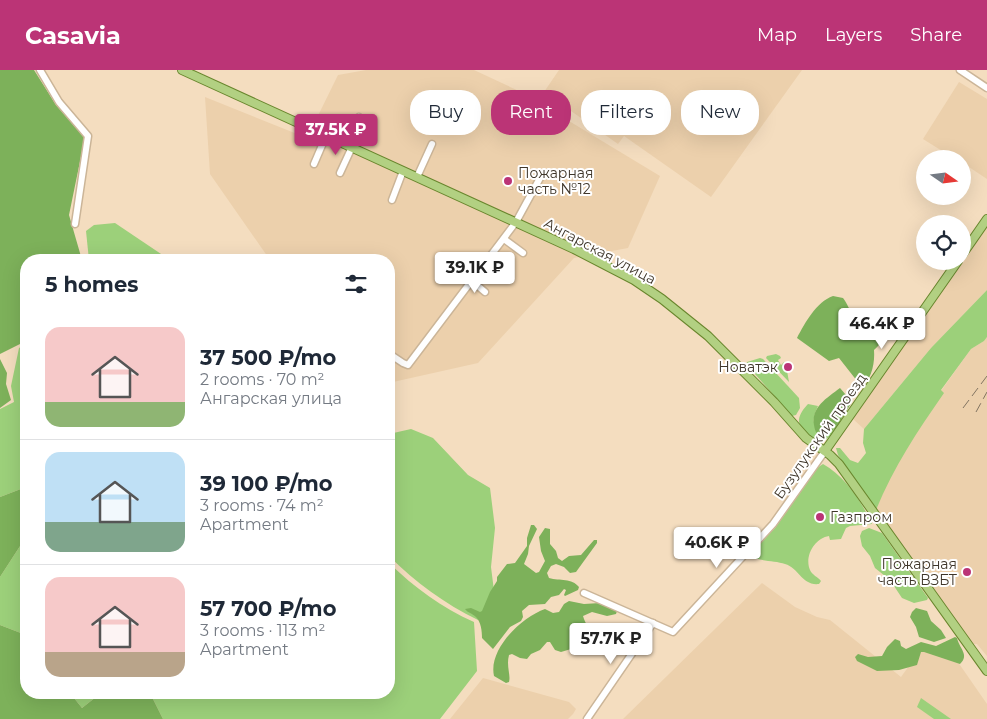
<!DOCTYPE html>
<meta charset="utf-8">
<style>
:root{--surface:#fff;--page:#f6f6f7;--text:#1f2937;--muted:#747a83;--line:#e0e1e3;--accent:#bb3476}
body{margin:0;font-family:Montserrat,sans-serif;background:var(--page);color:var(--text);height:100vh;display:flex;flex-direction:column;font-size:19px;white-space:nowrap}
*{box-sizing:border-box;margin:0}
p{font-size:16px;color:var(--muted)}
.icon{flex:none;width:28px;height:28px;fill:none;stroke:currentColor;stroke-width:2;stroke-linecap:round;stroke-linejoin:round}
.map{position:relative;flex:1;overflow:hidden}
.side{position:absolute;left:20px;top:184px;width:375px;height:445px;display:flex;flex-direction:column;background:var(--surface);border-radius:20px;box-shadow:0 5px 20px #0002}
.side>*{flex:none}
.banner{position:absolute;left:410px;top:20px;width:475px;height:45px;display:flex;gap:10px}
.needle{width:32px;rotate:104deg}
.tools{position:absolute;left:916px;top:80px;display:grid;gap:10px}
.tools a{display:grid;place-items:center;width:55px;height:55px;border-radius:50%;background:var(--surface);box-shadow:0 5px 20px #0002;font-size:25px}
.price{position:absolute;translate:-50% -42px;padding:0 11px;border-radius:5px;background:#fff;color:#222;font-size:16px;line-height:32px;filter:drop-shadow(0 1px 2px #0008)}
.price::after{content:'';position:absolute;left:50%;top:30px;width:15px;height:11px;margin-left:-8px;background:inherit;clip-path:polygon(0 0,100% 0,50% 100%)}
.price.active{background:var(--accent);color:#fff}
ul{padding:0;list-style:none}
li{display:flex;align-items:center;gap:15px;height:125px;padding:0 25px}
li+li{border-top:1px solid var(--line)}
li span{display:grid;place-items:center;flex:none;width:140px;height:100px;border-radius:15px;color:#555}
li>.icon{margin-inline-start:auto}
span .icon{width:60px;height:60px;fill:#fffc;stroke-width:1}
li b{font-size:21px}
h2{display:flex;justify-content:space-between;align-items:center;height:60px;padding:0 25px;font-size:21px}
.tag{padding:0 18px;border-radius:20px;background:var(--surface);box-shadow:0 5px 20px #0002;font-size:18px;line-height:45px}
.tag.active{background:var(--accent);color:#fff}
header{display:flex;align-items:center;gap:30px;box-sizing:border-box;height:70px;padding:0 25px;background:var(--accent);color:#fff}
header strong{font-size:24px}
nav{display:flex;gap:28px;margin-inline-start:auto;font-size:18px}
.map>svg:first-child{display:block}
</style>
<header>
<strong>Casavia</strong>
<nav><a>Map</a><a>Layers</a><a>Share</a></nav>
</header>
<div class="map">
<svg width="987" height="649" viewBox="0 0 987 649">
<rect width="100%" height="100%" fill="#f4ddbf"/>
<g fill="#ecd0ac">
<polygon points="366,0 474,0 521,22 660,106 628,178 574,188 478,293 393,312 389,309 389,190 270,190 210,104 205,27 307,68 338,5"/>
<polygon points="559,0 802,0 711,127 624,66 618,74 544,22"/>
<polygon points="959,12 987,29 987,109 963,93 962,89 955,89 923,69"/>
<polygon points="987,155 987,220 931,278 864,359 853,349"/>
<polygon points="987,267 987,586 977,574 971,574 876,440 885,417 903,383 943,323 941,321 971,279 984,271"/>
<polygon points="762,513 795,537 817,547 830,550 901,607 924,575 936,584 944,572 987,634 987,649 623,649"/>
<polygon points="483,608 569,632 576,639 573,644 568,649 450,649"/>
</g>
<g fill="#9cd07a">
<polygon points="115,153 170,190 89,190 86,161 94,155"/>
<path d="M987 220V267L984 271 971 279 941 320 944 323C917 362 894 396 876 440L838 385 836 378H840L850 390 858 393 866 383 863 373 864 359 931 278Z"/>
<polygon points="26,274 26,417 0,427 0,339 14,332 11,316 19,278"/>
<polygon points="776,284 780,286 781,288 778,290 781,295 784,292 786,295 789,312 766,288 767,286"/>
<polygon points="760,288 763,289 799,328 800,338 796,345 792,346 747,295 747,292"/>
<path d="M808 334 818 336C811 352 813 353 822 367L836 358C826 373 819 377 806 362 803 359 800 356 799 352 798 346 804 338 808 334Z"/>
<path d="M411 359 433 368 468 405 490 418 495 458 491 497 494 521 478 550C445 534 415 512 389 486V364Z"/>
<path d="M823 394C845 406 862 432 872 454L850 456 846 458 841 469 830 470 829 466C815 468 804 486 810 500 812 505 818 507 821 511L819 514C802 516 799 498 785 494 775 490 758 492 750 485L751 482 775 458 817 398Z"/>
<polygon points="869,458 882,463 928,528 927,530 914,533 902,528 890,510 875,498 870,486 862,476 860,466 862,461"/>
<polygon points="26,469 26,565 0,555 0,507 22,473"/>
<path d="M389 493C414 517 442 538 474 552L477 601 440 649H163L150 623 389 622Z"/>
<polygon points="70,623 101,623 82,638"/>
<polygon points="921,628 951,649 934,649 917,637"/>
</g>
<g fill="#7db15a">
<polygon points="0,0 34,0 56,35 85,67 69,145 82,190 26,190 26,271 0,284"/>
<path d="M833 226 843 228C847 233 850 242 855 246 860 249 873 248 880 251 885 264 885 270 874 280 875 292 872 307 864 315L861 316 839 288 829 291 797 268C805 253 816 232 833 226Z"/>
<polygon points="0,289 7,303 6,314 11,330 0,338"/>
<path d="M840 318 852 332 836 358 822 367C816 364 815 361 814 355 811 337 827 328 840 318Z"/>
<polygon points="26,417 26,469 22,473 0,507 0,427"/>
<path d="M531 455H534L537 459 529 476 528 484 524 494 536 503 539 502 545 491 541 481 539 467 545 458 550 459V474L556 481 558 488 562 491 569 486 581 485 594 470H597V473L576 502 570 503 564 497 556 494 551 496 547 503 549 508C560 511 572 508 579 517L578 520 565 526 564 525 566 520 564 519 559 525 551 527 545 534 529 535 522 541 523 547 521 551 510 557 493 579 482 568C482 561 481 552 476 547 472 543 468 543 465 539L471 538 480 542 482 541 490 522 497 511V507L507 494 515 493 527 476V468Z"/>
<path d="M569 531 584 534 600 533 617 541 616 544 607 546 592 542 583 546C586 558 598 565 588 578L571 579 561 582 555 580 550 572H547L540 580 531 584 527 589 520 588 512 584 509 585C506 596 511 605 509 612L506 613 494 606C488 579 522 547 545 539L553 543 559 542 564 534Z"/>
<polygon points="916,538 927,541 931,551 941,560 946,568 934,572 919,567 916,557 910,547 912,542"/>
<polygon points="0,555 26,565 26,622 70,623 82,638 101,623 150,623 163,649 0,649"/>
<path d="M955 567 957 568C959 578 970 585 960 594L924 582H921L917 595 899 600 877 601 857 591 855 587 858 584 868 587 882 586 887 577 895 569 900 571 901 576 906 579 921 572 936 576Z"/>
</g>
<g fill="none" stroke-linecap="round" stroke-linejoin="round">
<defs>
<g id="minor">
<polyline points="40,0 59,32 88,66 75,154"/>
<polyline points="960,0 987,18"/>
<polyline points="340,72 359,47"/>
<polyline points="314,94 326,66"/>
<polyline points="340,103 352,77"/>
<polyline points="417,107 432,74"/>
<polyline points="392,130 403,101"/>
<polyline points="504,169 523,183"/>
<polyline points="472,211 485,222"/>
<polyline points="391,285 403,293 408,295 516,152 540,108"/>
<polyline points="584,523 673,562 773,454 825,381"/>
<polyline points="587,649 653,553"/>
</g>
<g id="major">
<polyline points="182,0 574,179 634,210 662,229 708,266 774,332 806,368 830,385 839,394 987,601"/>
<polyline points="962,185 987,149"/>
<polyline points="825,381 958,191"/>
</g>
</defs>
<use href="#minor" stroke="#cbb598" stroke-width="9"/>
<use href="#major" stroke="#69862d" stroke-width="10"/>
<use href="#minor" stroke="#fff" stroke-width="6"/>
<use href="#major" stroke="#b2d082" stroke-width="8"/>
<g stroke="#827461" stroke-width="1" stroke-dasharray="10 5" stroke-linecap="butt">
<polyline points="963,338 987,306"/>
<polyline points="976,342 987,322"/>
</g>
</g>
<g fill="#bb3476" stroke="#fff" stroke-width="2">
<circle cx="508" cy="111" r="5"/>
<circle cx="788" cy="297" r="5"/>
<circle cx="820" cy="447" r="5"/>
<circle cx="967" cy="502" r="5"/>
</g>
<g text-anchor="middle" stroke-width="4" stroke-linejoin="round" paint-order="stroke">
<g font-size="14" fill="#3f362a" stroke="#fff" text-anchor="start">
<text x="518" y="108">Пожарная<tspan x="518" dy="16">часть №12</tspan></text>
<text x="778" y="302" text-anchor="end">Новатэк</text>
<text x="830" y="452">Газпром</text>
<text x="957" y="499" text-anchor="end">Пожарная<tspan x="957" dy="16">часть ВЗБТ</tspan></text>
</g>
<g font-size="14" fill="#3f362a" stroke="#fff">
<text transform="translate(600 181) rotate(28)" y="5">Ангарская улица</text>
<text transform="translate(820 366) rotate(-55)" y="5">Бузулукский проезд</text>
</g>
</g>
</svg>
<div class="tools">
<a><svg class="needle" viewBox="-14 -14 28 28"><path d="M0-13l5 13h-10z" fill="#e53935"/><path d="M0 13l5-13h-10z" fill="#747a83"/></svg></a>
<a><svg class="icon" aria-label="locate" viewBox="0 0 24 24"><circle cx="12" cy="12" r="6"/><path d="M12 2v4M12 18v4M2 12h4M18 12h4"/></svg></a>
</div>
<b class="price active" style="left:336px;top:86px">37.5K ₽</b>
<b class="price" style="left:475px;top:224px">39.1K ₽</b>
<b class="price" style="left:882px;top:280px">46.4K ₽</b>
<b class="price" style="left:717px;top:499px">40.6K ₽</b>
<b class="price" style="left:611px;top:595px">57.7K ₽</b>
<div class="banner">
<a class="tag">Buy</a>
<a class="tag active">Rent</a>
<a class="tag">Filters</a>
<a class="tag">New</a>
</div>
<section class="side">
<h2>5 homes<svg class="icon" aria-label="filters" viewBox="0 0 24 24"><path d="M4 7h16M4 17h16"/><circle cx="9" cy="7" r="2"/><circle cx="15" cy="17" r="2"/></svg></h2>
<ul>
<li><span style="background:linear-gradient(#f6c9c9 75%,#8fb573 0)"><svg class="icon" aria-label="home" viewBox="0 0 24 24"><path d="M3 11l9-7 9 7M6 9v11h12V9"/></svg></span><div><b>37 500 ₽/mo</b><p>2 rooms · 70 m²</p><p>Ангарская улица</p></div></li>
<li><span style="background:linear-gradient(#bfe0f5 70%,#7fa58c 0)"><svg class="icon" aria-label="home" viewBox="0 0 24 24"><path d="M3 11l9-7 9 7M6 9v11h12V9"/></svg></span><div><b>39 100 ₽/mo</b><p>3 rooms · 74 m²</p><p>Apartment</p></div></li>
<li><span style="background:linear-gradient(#f6c9c9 75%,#b9a48a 0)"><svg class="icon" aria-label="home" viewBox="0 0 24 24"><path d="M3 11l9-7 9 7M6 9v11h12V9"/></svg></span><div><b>57 700 ₽/mo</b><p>3 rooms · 113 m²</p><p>Apartment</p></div></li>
</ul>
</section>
</div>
